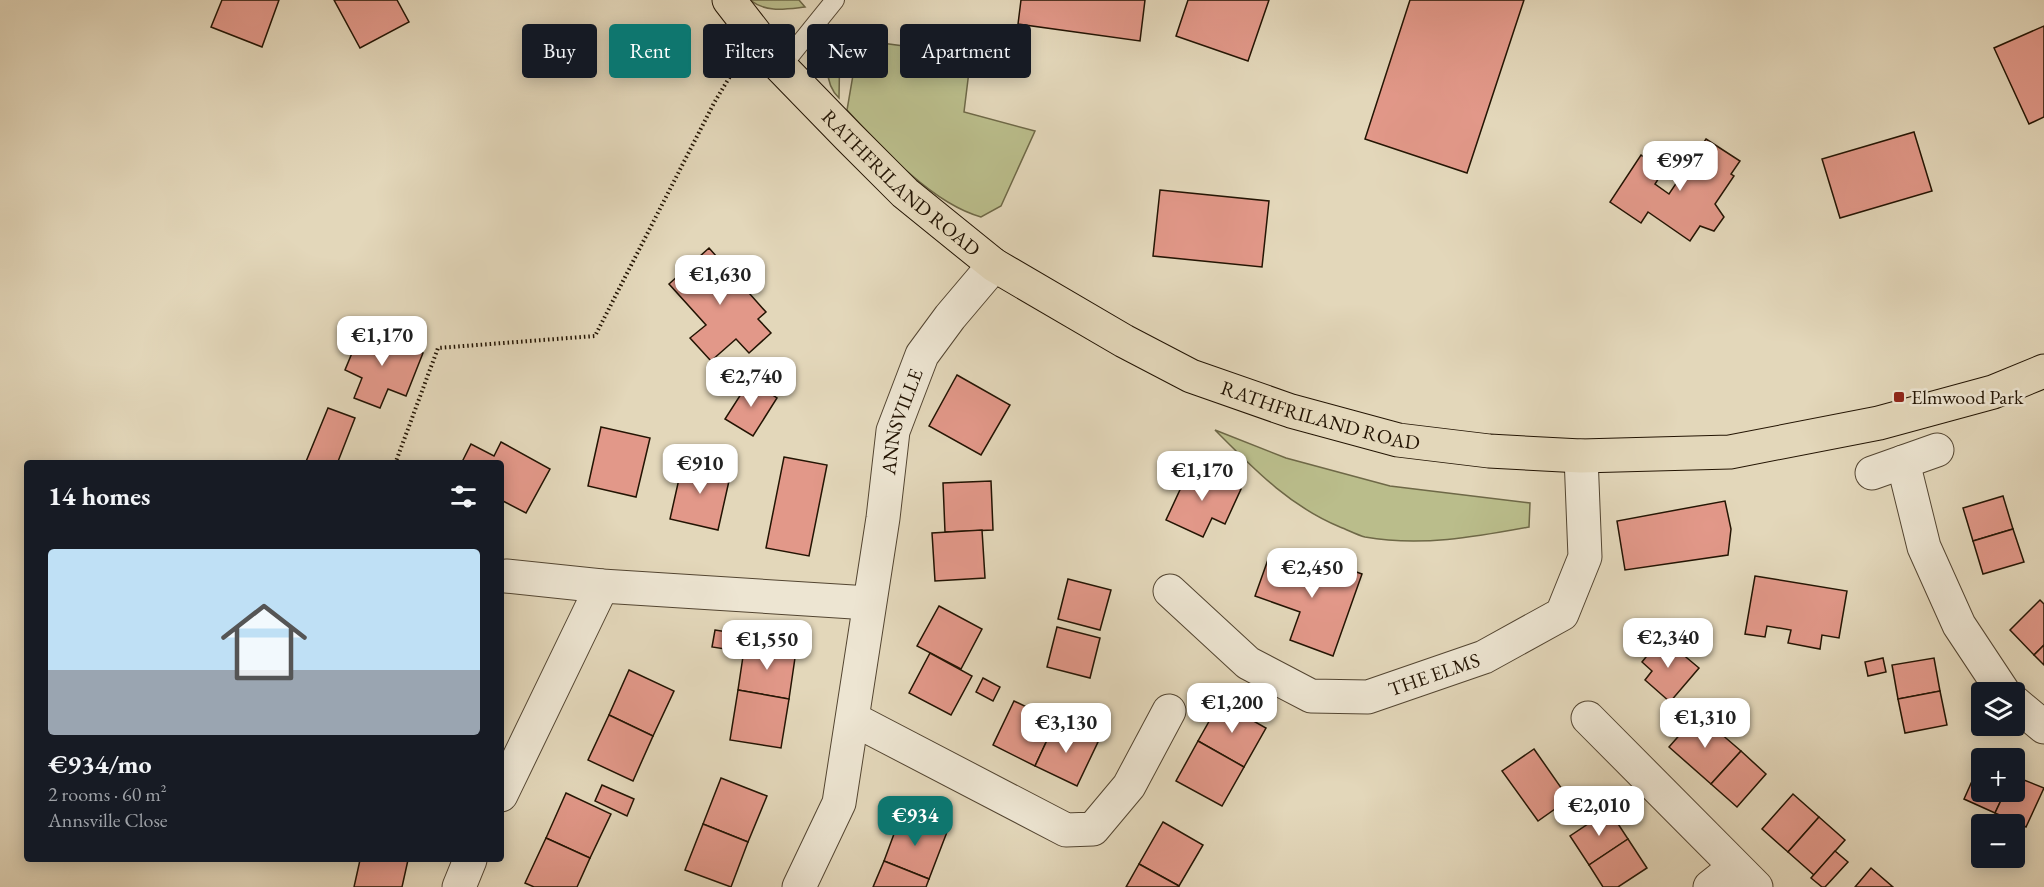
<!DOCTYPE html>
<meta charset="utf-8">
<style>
:root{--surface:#171b24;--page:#20242c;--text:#f1f3f6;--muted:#9ea1a6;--accent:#0f766e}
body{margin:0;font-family:"EB Garamond",serif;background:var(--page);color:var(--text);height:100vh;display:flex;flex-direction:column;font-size:22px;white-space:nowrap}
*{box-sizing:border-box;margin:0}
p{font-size:20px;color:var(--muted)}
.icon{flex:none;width:33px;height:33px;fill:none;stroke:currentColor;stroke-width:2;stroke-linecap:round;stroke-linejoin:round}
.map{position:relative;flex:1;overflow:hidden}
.details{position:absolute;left:24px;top:460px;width:480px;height:402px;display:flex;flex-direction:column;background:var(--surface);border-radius:6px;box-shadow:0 3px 15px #0003}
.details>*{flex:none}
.banner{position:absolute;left:522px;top:24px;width:570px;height:54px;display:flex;gap:12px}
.controls{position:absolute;left:1971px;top:682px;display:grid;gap:12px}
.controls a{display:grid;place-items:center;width:54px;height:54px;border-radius:6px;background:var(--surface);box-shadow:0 3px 15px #0003;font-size:30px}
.price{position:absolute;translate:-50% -51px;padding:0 14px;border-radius:12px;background:#fff;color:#222;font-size:20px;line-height:39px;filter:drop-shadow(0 2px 3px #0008)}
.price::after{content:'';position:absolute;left:50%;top:36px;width:18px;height:14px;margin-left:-9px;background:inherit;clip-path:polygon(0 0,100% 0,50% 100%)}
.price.active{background:var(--accent);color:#fff}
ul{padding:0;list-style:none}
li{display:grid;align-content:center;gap:12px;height:318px;padding:0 24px}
li span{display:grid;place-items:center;height:186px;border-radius:6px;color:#555}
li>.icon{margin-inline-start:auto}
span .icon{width:108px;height:108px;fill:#fffc;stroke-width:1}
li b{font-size:26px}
h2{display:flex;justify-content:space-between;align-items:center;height:72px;padding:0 24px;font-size:26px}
.tag{padding:0 21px;border-radius:6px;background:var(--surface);box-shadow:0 3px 15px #0003;font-size:21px;line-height:54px}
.tag.active{background:var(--accent);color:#fff}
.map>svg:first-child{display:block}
</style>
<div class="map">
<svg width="2044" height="887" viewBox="0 0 2044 887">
<rect width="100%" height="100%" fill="#e3d7ba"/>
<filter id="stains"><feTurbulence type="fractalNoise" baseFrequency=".00333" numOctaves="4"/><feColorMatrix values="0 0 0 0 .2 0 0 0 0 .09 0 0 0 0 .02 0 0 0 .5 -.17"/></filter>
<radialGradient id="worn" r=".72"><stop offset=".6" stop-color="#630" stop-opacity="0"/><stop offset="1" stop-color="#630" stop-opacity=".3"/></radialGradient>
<g fill="#babd8b" stroke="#6e6847" stroke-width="1.5">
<path d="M750 0H799L805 7C786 9 766 13 750 0Z"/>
<path d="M835 34 840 40 839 98C824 84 823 51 835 34Z"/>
<path d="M859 40 971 55 964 112 1035 131 1001 206 981 217C931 203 882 148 847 110Z"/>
<path d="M1215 430 1286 458 1390 486 1530 503 1529 527C1475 537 1420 547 1365 537 1357 535 1348 530 1340 527 1289 506 1253 468 1215 430Z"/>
</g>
<g fill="#e29889" stroke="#231403" stroke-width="1.5">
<polygon points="222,0 279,0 262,47 211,27"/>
<polygon points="334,0 397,0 409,22 360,48"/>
<polygon points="1021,0 1145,0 1140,41 1018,24"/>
<polygon points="1188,0 1269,0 1248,61 1176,36"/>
<polygon points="1410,0 1524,0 1467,173 1365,139"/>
<polygon points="2044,26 2044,117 2029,124 1994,48"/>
<polygon points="1914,132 1932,191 1840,218 1822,159"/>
<polygon points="1706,139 1740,161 1731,174 1734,176 1715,204 1724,217 1714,231 1700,226 1690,241 1648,212 1641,223 1610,202 1641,155 1664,170 1655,184 1669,194"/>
<polygon points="1160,190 1269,201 1262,267 1153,256"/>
<polygon points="709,248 766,312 758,319 771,333 749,353 736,339 711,361 690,338 706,325 669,284"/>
<polygon points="362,329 423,353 406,396 388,389 380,408 354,398 362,378 345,370"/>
<polygon points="957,375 1010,405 981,455 929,426"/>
<polygon points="750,380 777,398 753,436 725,419"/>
<polygon points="328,408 355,418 337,464 305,464"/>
<polygon points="601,427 650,438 636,497 588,486"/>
<polygon points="501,442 550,469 526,513 501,500 501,464 461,464 471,444 494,456"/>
<polygon points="784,457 827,465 809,556 766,548"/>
<polygon points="683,461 731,472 718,530 670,519"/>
<polygon points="1191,466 1241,489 1225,524 1212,518 1203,537 1166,520"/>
<polygon points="991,481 993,530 945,532 943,483"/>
<polygon points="2003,496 2013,529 1973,541 1963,508"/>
<polygon points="1725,501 1731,529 1728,555 1625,570 1617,521"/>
<polygon points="2013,529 2024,562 1983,574 1973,541"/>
<polygon points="982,530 985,578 935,581 932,533"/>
<polygon points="1270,554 1314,569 1318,558 1362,574 1333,656 1290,640 1300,612 1255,596"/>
<polygon points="1755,576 1847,591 1839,638 1822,635 1820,649 1788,643 1791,630 1767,626 1765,637 1745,634"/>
<polygon points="1068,579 1111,590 1100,630 1058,619"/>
<polygon points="2040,600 2044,604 2044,645 2034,655 2010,630"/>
<polygon points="939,606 982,629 961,669 917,646"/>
<polygon points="1057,627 1100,638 1090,678 1047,667"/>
<polygon points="715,630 747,635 744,652 712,647"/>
<polygon points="1662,637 1699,668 1670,702 1645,680 1652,671 1642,662"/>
<polygon points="745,643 796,651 789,699 738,690"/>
<polygon points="2044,645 2044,665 2034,655"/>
<polygon points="930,653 972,676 951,715 909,693"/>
<polygon points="1883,658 1886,672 1868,676 1865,662"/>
<polygon points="1934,658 1940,691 1898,699 1892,665"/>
<polygon points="629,670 674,691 653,736 609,715"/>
<polygon points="983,678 1000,687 993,701 976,692"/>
<polygon points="738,690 789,699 781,748 730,740"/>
<polygon points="1940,691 1947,725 1905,733 1898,699"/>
<polygon points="1014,701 1056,721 1035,766 993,745"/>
<polygon points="1220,702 1266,728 1244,767 1198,741"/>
<polygon points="1698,714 1741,751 1711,784 1669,747"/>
<polygon points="609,715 653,736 633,781 588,760"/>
<polygon points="1056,721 1098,742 1077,786 1035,766"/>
<polygon points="1198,741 1244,767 1222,806 1176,781"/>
<polygon points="1534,749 1569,799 1538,821 1502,771"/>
<polygon points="1741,751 1766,774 1737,807 1711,784"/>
<polygon points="1981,761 1982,792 2005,792 1995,813 1964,799"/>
<polygon points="2014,776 2044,788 2026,827 1995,813 2005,792 2014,792"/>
<polygon points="721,778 767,796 748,842 703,824"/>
<polygon points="602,785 634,799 627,816 595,801"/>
<polygon points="566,793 611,814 590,858 546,838"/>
<polygon points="1793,794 1819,817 1788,852 1762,829"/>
<polygon points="1609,810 1628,839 1589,865 1570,836"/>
<polygon points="901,815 947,832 929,879 884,861"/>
<polygon points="1819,817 1845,840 1814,875 1788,852"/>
<polygon points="1163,822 1203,845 1179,886 1139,864"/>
<polygon points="703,824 748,842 731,887 685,870"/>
<polygon points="546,838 590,858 577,887 534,887 525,883"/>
<polygon points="1628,839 1647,868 1618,887 1603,887 1589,865"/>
<polygon points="1835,851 1848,862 1825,887 1822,887 1811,878"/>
<polygon points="360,860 408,860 402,887 354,887"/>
<polygon points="884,861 929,879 926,887 873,887"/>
<polygon points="1139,864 1179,886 1178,887 1126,887"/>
<polygon points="1871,868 1893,887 1855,887"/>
</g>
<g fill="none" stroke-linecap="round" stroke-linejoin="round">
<defs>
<polyline id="lane" points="781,67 835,0"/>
<g id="street">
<polyline points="1903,462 1924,547 1959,625 2004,693"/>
<polyline points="1872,473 1937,450"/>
<polyline points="506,576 602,586 869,603"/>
<path id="s1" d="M1170 591 1248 663 1311 696 1368 697 1484 657 1562 614 1585 557 1581 456"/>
<polyline points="2014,702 2044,727"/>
<polyline points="1588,718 1756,887"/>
<polyline points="853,719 1066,830 1093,829 1129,786 1169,711"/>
<polyline points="501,795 602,586"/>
<polyline points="459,887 470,860"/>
<path id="s2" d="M799 887 839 803 883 518 893 431 922 355 950 317 994 265"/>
<polyline points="1710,887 1734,868"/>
</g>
<g id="primary">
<path id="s3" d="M729 0 781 67 849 137 905 193 994 265 1124 341 1191 376 1291 411 1398 440 1489 451 1581 456 1730 452 1879 423 1993 392 2044 371"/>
</g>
</defs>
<use href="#lane" stroke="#534531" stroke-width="20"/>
<use href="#street" stroke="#534531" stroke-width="35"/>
<use href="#primary" stroke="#231403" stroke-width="35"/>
<polyline stroke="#231403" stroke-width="4" stroke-dasharray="1.5 3" stroke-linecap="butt" points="395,464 438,348 595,336 714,103 738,63"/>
<use href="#lane" stroke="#ede5d2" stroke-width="18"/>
<use href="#street" stroke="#ede5d2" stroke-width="33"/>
<use href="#primary" stroke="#e3d7ba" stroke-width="33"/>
</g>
<rect fill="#8f2418" stroke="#ede5d2" stroke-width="2" x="1893" y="391" width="12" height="12" rx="3"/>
<g text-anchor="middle" stroke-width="5" stroke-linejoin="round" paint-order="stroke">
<g font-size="20" fill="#231403" stroke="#ede5d2">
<text dy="7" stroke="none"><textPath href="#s3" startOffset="252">RATHFRILAND ROAD</textPath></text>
<text dy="7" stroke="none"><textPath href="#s3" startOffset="738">RATHFRILAND ROAD</textPath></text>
<text dy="7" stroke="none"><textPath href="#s2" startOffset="480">ANNSVILLE</textPath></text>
<text dy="7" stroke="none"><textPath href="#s1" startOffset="304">THE ELMS</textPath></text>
</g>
<g font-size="20" fill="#231403" stroke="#ede5d2" text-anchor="start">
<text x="1911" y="404">Elmwood Park</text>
</g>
</g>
<rect width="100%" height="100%" filter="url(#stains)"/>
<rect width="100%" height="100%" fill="url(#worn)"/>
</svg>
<div class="controls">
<a><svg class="icon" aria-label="layers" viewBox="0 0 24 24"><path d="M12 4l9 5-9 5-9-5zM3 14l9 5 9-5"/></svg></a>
<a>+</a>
<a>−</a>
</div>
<b class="price" style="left:1680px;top:192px">€997</b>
<b class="price" style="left:720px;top:306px">€1,630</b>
<b class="price" style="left:382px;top:367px">€1,170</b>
<b class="price" style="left:751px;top:408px">€2,740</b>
<b class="price" style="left:700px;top:495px">€910</b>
<b class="price" style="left:1202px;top:502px">€1,170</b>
<b class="price" style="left:1312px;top:599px">€2,450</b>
<b class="price" style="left:1668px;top:669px">€2,340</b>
<b class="price" style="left:767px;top:671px">€1,550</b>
<b class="price" style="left:1232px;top:734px">€1,200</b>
<b class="price" style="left:1705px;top:749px">€1,310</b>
<b class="price" style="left:1066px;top:754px">€3,130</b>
<b class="price" style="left:1599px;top:837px">€2,010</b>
<b class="price active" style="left:915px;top:847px">€934</b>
<div class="banner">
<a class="tag">Buy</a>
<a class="tag active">Rent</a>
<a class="tag">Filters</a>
<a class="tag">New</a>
<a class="tag">Apartment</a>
</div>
<section class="details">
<h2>14 homes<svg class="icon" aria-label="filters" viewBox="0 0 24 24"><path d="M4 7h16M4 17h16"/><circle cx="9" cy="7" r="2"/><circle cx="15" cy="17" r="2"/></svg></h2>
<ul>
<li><span style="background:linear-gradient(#bfe0f5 65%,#9aa5b1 0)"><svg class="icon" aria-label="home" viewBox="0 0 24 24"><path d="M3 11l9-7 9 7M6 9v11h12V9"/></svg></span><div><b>€934/mo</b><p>2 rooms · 60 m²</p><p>Annsville Close</p></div></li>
</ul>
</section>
</div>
